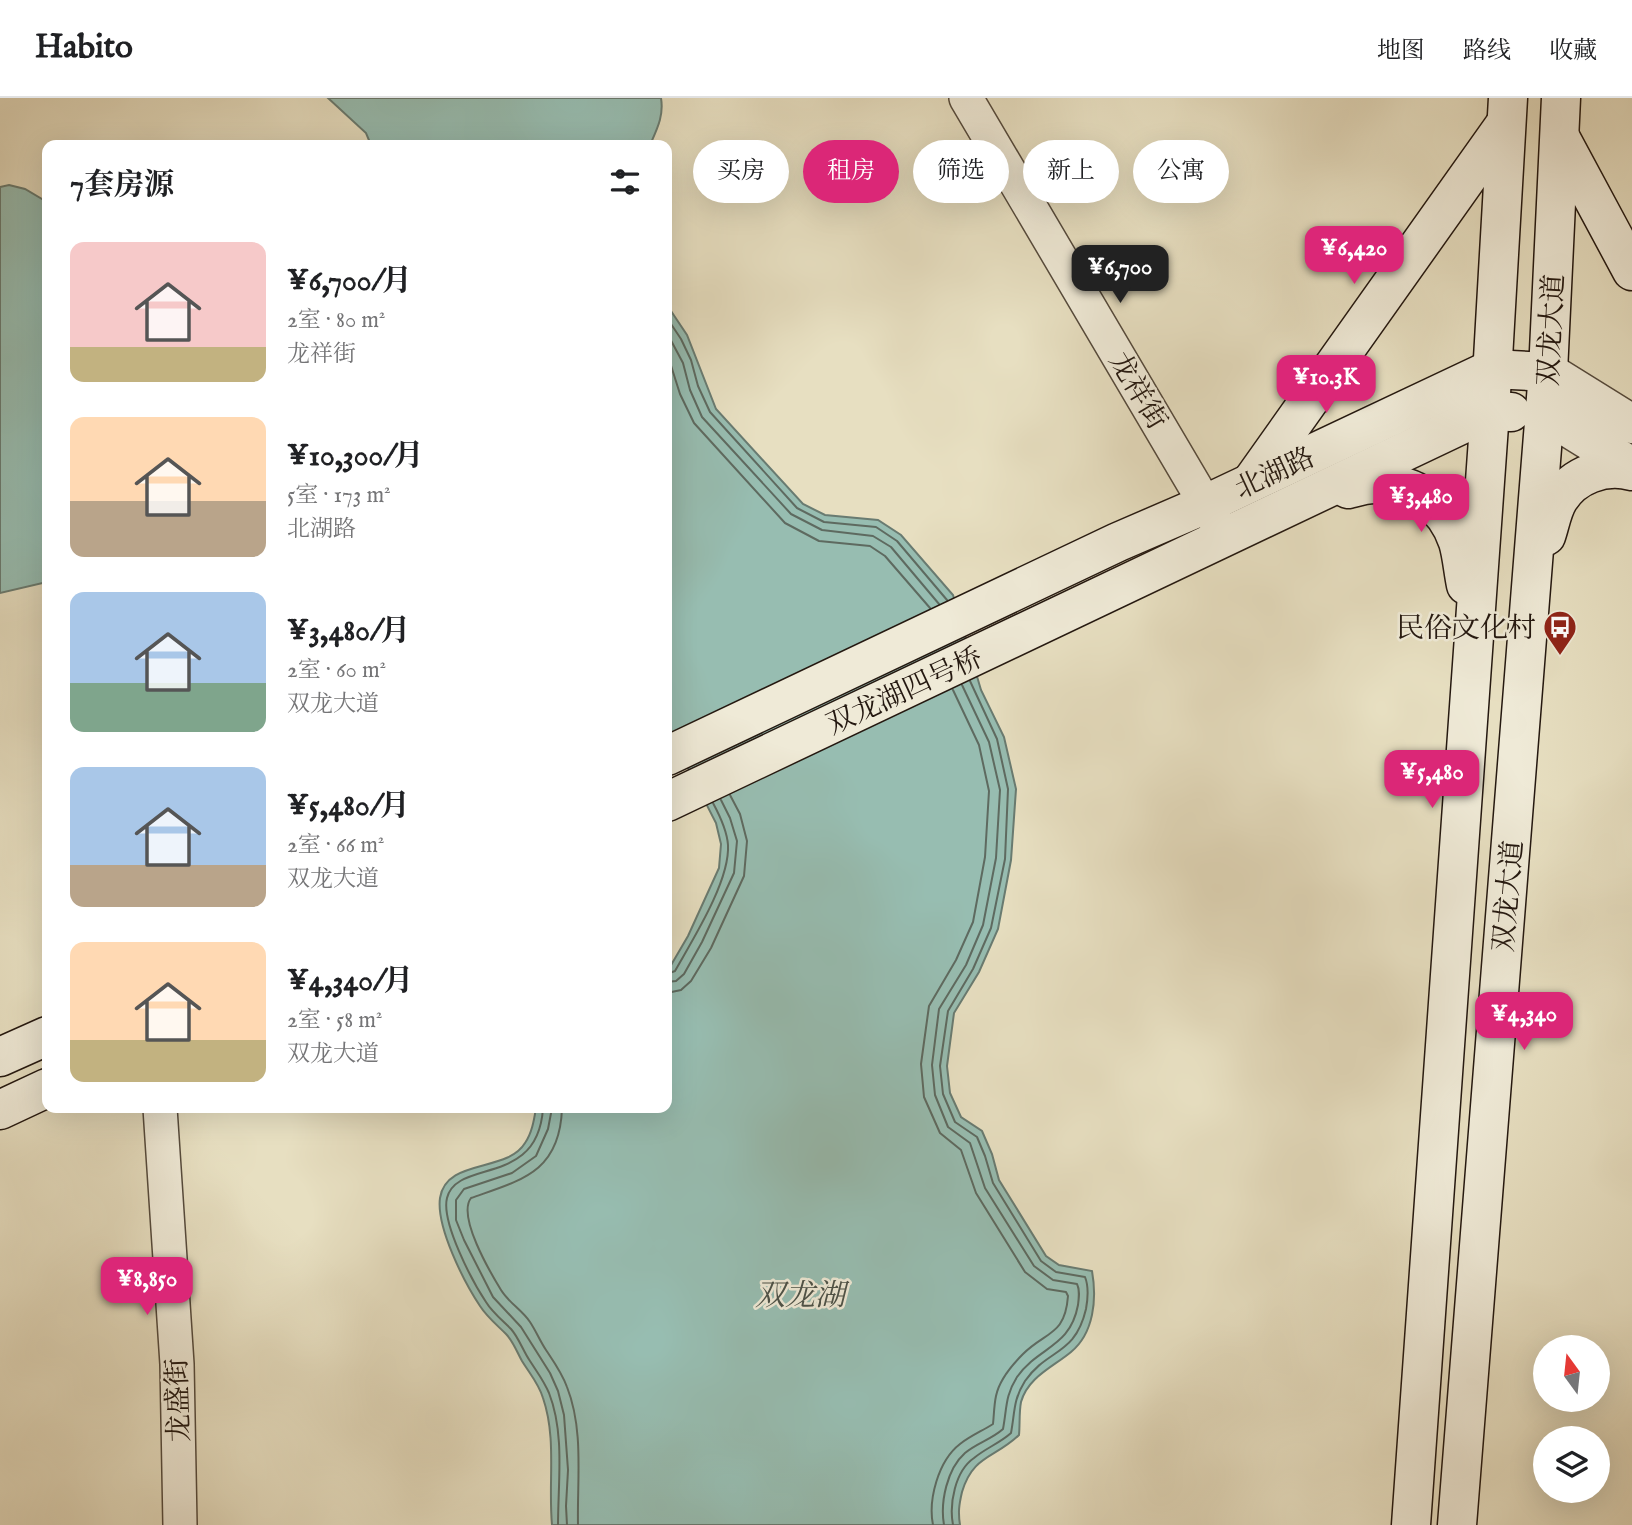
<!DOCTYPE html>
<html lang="zh">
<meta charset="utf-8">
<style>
:root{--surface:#fff;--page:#f2f2f2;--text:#202124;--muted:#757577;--line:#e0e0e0;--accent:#db2777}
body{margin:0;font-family:"IM FELL English","Noto Serif SC",serif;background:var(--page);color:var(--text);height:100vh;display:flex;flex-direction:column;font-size:26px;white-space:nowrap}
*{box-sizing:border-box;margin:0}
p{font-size:23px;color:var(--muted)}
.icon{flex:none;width:38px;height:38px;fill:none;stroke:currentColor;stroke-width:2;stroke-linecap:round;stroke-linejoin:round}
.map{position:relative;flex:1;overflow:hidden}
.drawer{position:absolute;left:42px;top:42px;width:630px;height:973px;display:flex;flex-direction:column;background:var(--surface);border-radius:14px;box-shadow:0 7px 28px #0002}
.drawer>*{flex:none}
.hud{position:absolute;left:693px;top:42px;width:665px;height:63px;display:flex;gap:14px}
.needle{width:46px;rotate:345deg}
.controls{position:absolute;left:1533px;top:1237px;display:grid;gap:14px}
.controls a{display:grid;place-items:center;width:77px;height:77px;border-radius:50%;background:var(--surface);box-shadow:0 7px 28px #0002;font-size:35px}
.price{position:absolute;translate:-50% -60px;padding:0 16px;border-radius:14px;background:var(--accent);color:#fff;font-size:23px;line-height:46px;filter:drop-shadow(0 2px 4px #0008)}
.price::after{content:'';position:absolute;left:50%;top:42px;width:21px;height:16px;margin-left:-10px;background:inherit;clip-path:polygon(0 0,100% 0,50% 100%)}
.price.on{background:#222;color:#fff}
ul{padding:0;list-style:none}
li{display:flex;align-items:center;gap:21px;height:175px;padding:0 28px}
li span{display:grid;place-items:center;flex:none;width:196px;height:140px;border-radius:14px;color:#555}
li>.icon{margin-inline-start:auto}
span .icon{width:84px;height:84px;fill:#fffc;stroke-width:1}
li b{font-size:30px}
h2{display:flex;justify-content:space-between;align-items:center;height:84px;padding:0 28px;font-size:30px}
.chip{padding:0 24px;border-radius:32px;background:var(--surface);box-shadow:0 7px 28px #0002;font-size:24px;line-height:63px}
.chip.on{background:var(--accent);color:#fff}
header{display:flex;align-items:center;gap:42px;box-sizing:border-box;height:98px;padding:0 35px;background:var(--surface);border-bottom:2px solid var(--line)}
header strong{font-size:33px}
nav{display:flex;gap:38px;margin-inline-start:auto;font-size:24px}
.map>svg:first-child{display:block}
</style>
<header>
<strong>Habito</strong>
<nav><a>地图</a><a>路线</a><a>收藏</a></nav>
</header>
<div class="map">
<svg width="1632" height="1427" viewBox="0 0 1632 1427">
<rect width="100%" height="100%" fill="#e7dfc1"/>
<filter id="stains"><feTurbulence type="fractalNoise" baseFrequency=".00286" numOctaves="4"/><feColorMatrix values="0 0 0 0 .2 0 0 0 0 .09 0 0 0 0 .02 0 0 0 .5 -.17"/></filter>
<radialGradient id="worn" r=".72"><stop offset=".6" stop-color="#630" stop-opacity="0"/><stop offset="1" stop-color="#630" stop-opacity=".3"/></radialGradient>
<g fill="#97bdb1" stroke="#697b71" stroke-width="2">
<path d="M328 0H661C664 18 657 31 650 47H371L366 35Z"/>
<polygon points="9,87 25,91 47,104 47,484 0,495 0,89"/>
<path d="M667 207 687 237 716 311 803 406 825 417 878 422 901 437 953 497 981 592 1004 639 1016 691 1011 762 998 831 979 874 954 915 947 968 950 995 961 1019 982 1033 992 1056 999 1082 1046 1158 1059 1167 1092 1173C1097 1201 1094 1235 1071 1254 1053 1269 1028 1279 1021 1304 1019 1314 1020 1327 1019 1337 994 1361 973 1357 962 1394 959 1407 958 1414 960 1427H552C548 1385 557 1341 543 1300 539 1286 530 1276 522 1263 517 1254 513 1243 506 1236 497 1227 487 1219 480 1208 464 1184 436 1129 440 1100 446 1060 507 1075 525 1045 532 1035 534 1022 536 1010H667V874L688 838 719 770 721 746 716 725 667 629Z"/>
</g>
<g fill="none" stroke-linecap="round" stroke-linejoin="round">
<g stroke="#5e6a60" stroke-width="2">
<polyline points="667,220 681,241 691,262 698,288 710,314 797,410 824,424 876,429 897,443 947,502"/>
<polyline points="667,235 683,265 690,292 702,319 791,416 822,432 873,438 891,449 939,506"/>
<polyline points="667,255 680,296 694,325 785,425 819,443 870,448 885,458 930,510"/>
<path d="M667 876 675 873C693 841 730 783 728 747 727 732 720 718 713 705"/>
<polyline points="667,884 676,883 684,876 702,844 734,775 737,743 730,720 721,702"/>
<polyline points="667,895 681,892 691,883 711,850 744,778 747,743 740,716 730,697"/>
<path d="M543 1010C538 1090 457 1060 447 1100 441 1124 472 1183 486 1204 492 1214 502 1222 511 1231 519 1240 523 1253 530 1263 537 1274 544 1283 549 1295 565 1336 558 1384 558 1427"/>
<polyline points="552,1010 548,1031 536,1058 512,1075 464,1091 456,1102 456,1122 464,1142 493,1199 521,1229 550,1275 558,1293 564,1317 568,1372 566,1408 567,1427"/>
<path d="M562 1010C560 1074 522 1082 471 1100 457 1118 490 1174 501 1192 509 1205 522 1212 530 1224 536 1233 540 1243 546 1252 554 1264 562 1275 567 1289 584 1332 577 1382 578 1427"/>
<path d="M933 1427C928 1402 938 1363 960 1346 970 1338 982 1333 993 1326 994 1317 994 1307 996 1298 999 1283 1012 1267 1023 1256 1046 1233 1065 1238 1068 1198L1066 1194 1047 1191 1025 1174 976 1095 961 1052 940 1035 924 999 921 966 929 908 956 862 973 824 985 759 989 693 979 647 953 592"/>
<path d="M944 1427C940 1404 947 1371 965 1355 977 1345 992 1341 1003 1331 1007 1310 1005 1298 1017 1279 1039 1248 1070 1250 1078 1207 1079 1199 1080 1192 1077 1186L1053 1182 1034 1168 985 1090 970 1045 948 1029 935 997 932 967 939 911 966 867 983 827 996 760 1000 692 989 644 962 587"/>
<path d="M953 1427C949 1406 955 1373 974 1360 986 1350 1000 1345 1011 1335 1015 1314 1013 1302 1025 1283 1048 1250 1075 1258 1086 1211 1088 1200 1089 1189 1085 1179L1056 1174 1041 1163 993 1085 985 1058 977 1039 955 1024 943 996 940 968 948 913 973 871 991 830 1005 761 1008 691 997 641 970 583"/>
</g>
<defs>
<g id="minor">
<polyline points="966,0 1219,429"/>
<polyline points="160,1010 177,1266 180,1427"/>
</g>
<g id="tertiary">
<polyline points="1548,274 1632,326"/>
<polyline points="1545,315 1632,369"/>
</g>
<g id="secondary">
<polyline points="1560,39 1632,173"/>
<polyline points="1252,383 1506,25"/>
<path d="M1348 391C1356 389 1366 386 1375 386 1413 383 1446 407 1458 444 1462 457 1463 473 1466 487"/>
<path d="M1546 438C1550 427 1552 412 1559 401 1574 377 1604 366 1632 373"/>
<polyline points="667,658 1118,444 1206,406 1492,271 1548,274"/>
<polyline points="667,704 1490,313 1511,314"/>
<polyline points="0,959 47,938"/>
<polyline points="0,1012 47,990"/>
<polyline points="1411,1427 1490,313 1508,0"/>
<polyline points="1457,1427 1548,274 1561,0"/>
</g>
</defs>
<use href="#minor" stroke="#554a3c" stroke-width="36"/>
<use href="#tertiary" stroke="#554a3c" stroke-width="41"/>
<use href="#secondary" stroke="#241810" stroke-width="41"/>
<use href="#minor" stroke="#efead7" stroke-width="33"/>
<use href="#tertiary" stroke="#efead7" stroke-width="38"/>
<use href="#secondary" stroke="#efead7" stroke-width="38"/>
</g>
<defs>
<symbol id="bus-pin" viewBox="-11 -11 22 30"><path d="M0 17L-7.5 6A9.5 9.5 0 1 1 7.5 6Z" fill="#8f2418" stroke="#efead7"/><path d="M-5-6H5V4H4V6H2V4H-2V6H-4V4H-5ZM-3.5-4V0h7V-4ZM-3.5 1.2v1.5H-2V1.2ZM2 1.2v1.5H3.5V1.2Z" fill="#fff"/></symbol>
</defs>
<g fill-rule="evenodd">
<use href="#bus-pin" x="1541" y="510" width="38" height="52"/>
</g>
<g text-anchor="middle" stroke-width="5" stroke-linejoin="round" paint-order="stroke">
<g font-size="28" fill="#241810" stroke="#efead7">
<text transform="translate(1550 232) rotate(-87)" y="10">双龙大道</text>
<text transform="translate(1139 292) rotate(59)" y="10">龙祥街</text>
<text transform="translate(1274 374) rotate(-25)" y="10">北湖路</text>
<text transform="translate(904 592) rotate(-25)" y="10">双龙湖四号桥</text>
<text transform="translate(1507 798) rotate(-85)" y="10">双龙大道</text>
<text transform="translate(177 1302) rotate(-92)" y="10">龙盛街</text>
</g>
<g font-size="28" fill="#241810" stroke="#efead7" text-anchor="end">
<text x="1536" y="539">民俗文化村</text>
</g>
<g font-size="30" font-style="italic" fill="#4c5248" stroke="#efead7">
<text x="800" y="1207">双龙湖</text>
</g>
</g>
<rect width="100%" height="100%" filter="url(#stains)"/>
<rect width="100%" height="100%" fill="url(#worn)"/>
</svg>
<div class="controls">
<a><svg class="needle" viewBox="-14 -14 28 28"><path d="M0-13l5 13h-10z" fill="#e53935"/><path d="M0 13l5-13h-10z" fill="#757577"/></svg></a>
<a><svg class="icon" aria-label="layers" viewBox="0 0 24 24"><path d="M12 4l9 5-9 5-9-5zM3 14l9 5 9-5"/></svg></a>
</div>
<b class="price" style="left:1354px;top:188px">¥6,420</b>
<b class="price on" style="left:1120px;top:207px">¥6,700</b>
<b class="price" style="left:1326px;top:317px">¥10.3K</b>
<b class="price" style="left:1421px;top:436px">¥3,480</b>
<b class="price" style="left:1432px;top:712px">¥5,480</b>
<b class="price" style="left:1524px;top:954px">¥4,340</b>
<b class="price" style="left:147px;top:1219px">¥8,850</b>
<div class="hud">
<a class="chip">买房</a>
<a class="chip on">租房</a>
<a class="chip">筛选</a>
<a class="chip">新上</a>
<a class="chip">公寓</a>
</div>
<section class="drawer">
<h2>7套房源<svg class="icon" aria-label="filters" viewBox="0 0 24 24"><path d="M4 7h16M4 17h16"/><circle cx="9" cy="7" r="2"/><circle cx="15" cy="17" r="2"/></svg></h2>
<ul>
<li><span style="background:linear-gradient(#f6c9c9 75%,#c2b280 0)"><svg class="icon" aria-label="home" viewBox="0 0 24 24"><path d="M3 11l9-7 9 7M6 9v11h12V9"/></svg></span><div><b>¥6,700/月</b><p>2室 · 80 m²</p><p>龙祥街</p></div></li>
<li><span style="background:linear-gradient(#ffd9b3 60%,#b9a48a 0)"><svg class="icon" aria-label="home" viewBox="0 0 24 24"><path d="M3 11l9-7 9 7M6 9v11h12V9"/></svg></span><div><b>¥10,300/月</b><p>5室 · 173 m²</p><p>北湖路</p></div></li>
<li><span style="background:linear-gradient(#a9c7e8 65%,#7fa58c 0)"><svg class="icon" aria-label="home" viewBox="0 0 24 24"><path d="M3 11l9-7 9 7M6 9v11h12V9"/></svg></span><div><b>¥3,480/月</b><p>2室 · 60 m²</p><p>双龙大道</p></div></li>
<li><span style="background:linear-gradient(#a9c7e8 70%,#b9a48a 0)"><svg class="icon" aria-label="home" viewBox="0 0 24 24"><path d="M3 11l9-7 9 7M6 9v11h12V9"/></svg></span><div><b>¥5,480/月</b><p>2室 · 66 m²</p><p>双龙大道</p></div></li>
<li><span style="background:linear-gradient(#ffd9b3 70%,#c2b280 0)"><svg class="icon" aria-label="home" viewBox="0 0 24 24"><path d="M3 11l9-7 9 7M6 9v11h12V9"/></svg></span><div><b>¥4,340/月</b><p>2室 · 58 m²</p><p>双龙大道</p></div></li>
</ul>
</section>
</div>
